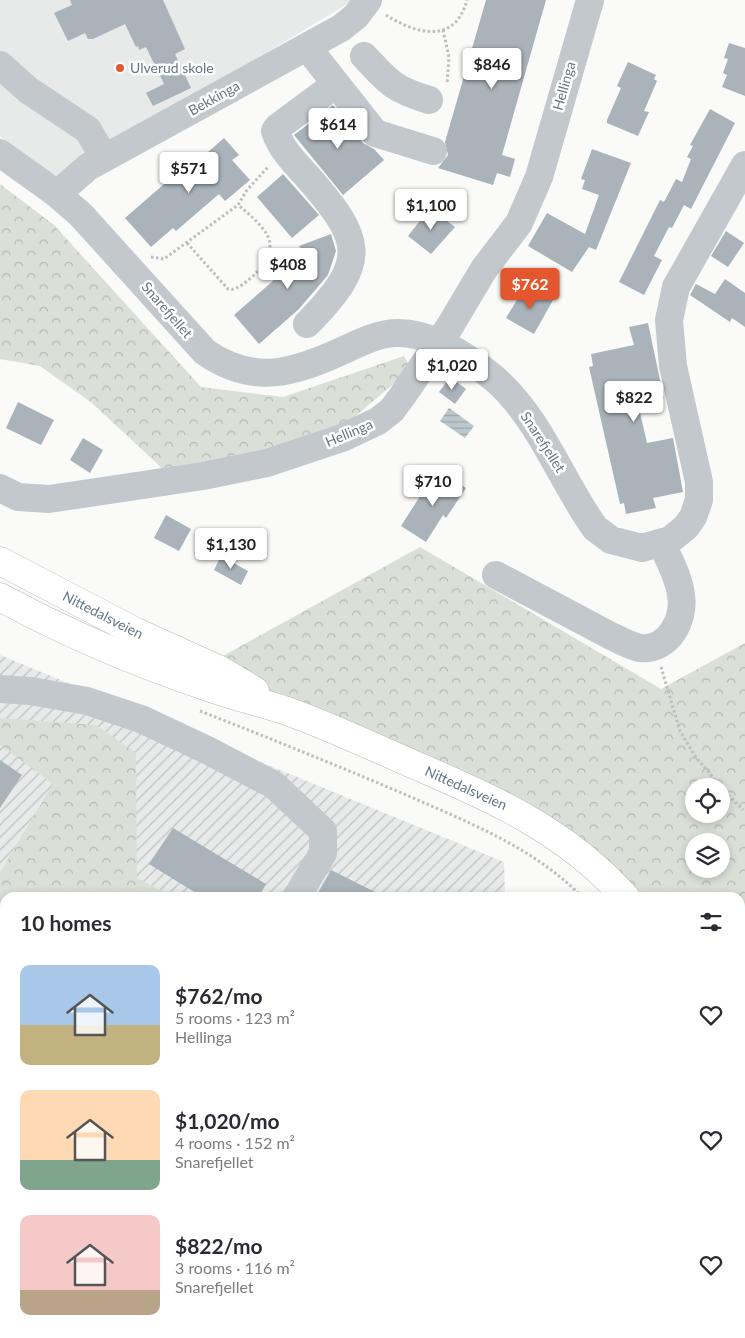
<!DOCTYPE html>
<meta charset="utf-8">
<style>
:root{--surface:#fff;--page:#f7f7f7;--text:#2b2b33;--muted:#7c7c81;--accent:#e4572e}
body{margin:0;font-family:Lato,sans-serif;background:var(--page);color:var(--text);height:100vh;display:flex;flex-direction:column;font-size:19px;white-space:nowrap}
*{box-sizing:border-box;margin:0}
p{font-size:16px;color:var(--muted)}
.icon{flex:none;width:28px;height:28px;fill:none;stroke:currentColor;stroke-width:2;stroke-linecap:round;stroke-linejoin:round}
.map{position:relative;flex:1;overflow:hidden}
.sheet{position:absolute;left:0px;top:892px;width:745px;height:446px;display:flex;flex-direction:column;background:var(--surface);border-radius:15px 15px 0 0;box-shadow:0 2px 8px #0003}
.sheet>*{flex:none}
.fabs{position:absolute;left:685px;top:778px;display:grid;gap:10px}
.fabs a{display:grid;place-items:center;width:45px;height:45px;border-radius:50%;background:var(--surface);box-shadow:0 2px 8px #0003;font-size:25px}
.price{position:absolute;translate:-50% -42px;padding:0 11px;border-radius:5px;background:#fff;color:#222;font-size:16px;line-height:32px;filter:drop-shadow(0 1px 2px #0008)}
.price::after{content:'';position:absolute;left:50%;top:30px;width:15px;height:11px;margin-left:-8px;background:inherit;clip-path:polygon(0 0,100% 0,50% 100%)}
.price.on{background:var(--accent);color:#fff}
ul{padding:0;list-style:none}
li{display:flex;align-items:center;gap:15px;height:125px;padding:0 20px}
li span{display:grid;place-items:center;flex:none;width:140px;height:100px;border-radius:10px;color:#555}
li>.icon{margin-inline-start:auto}
span .icon{width:60px;height:60px;fill:#fffc;stroke-width:1}
li b{font-size:21px}
h2{display:flex;justify-content:space-between;align-items:center;height:60px;padding:0 20px;font-size:21px}
.map>svg:first-child{display:block}
</style>
<div class="map">
<svg width="745" height="1338" viewBox="0 0 745 1338">
<defs>
<pattern id="industrial-furrows" width="10" height="10" patternUnits="userSpaceOnUse" patternTransform="scale(1.25)"><rect width="10" height="10" fill="#e8e9e9"/><path d="M-1 1l2-2M0 10L10 0M9 11l2-2" fill="none" stroke="#c0c1c2"/></pattern>
<pattern id="forest-crowns" width="20" height="18" patternUnits="userSpaceOnUse" patternTransform="scale(1.25)"><rect width="20" height="18" fill="#dadfd7"/><path d="M2 6a3 3 0 1 1 6 0M12 15a3 3 0 1 1 6 0" fill="none" stroke="#b4b9b4"/></pattern>
<pattern id="water-rules" width="6" height="5" patternUnits="userSpaceOnUse" patternTransform="scale(1.25)"><rect width="6" height="5" fill="#bbc7cb"/><path d="M0 2.5h6" fill="none" stroke="#9ca6aa"/></pattern>
</defs>
<rect width="100%" height="100%" fill="#fafaf8"/>
<polygon fill="#e8e9e9" points="0,0 354,0 54,180 0,136"/>
<polygon fill="url(#industrial-furrows)" points="0,655 504,862 505,897 5,898 5,1334 555,1334 556,1338 0,1338"/>
<g fill="url(#forest-crowns)" fill-rule="evenodd">
<polygon points="0,184 54,225 201,387 283,397 404,356 411,369 345,425 252,456 166,472 92,403 40,366 0,359"/>
<path d="M420 547 661 689 745 643V956H740V898L636 897 528 817 183 678ZM694 786H721V814H694ZM694 841H721V869H694Z"/>
<polygon points="0,718 96,725 136,753 137,878 173,897 5,898 5,1051 0,1054 0,872 53,784 0,745"/>
<polygon points="259,1334 540,1334 541,1338 270,1338"/>
</g>
<polygon fill="url(#water-rules)" points="449,408 474,426 465,438 440,421"/>
<g fill="#aab3b9">
<polygon points="70,0 163,0 185,49 175,54 191,88 153,106 146,93 164,84 146,47 139,50 138,46 136,47 125,24 93,39 88,39 85,33 68,41 54,13 72,5"/>
<polygon points="486,0 546,0 502,155 515,159 510,177 497,173 493,185 438,168 448,155 445,142"/>
<polygon points="729,43 745,48 745,96 722,87 727,75 723,73 728,59 724,58"/>
<polygon points="628,62 656,75 654,79 657,81 644,111 649,112 638,136 607,123 607,120 621,88 617,86"/>
<polygon points="333,105 363,143 374,149 384,160 343,195 294,135"/>
<polygon points="710,109 735,123 691,209 684,205 672,228 669,227 654,256 662,260 644,295 619,282 660,200 664,202 676,179 682,182 691,159 687,157 693,146 690,145"/>
<polygon points="224,138 239,155 232,160 250,180 225,201 219,194 176,231 173,228 151,247 125,218 171,178 174,182"/>
<polygon points="592,149 631,163 596,250 589,247 572,272 528,246 547,213 585,234 599,195 582,189 585,180 581,179"/>
<polygon points="283,174 319,215 292,238 257,197"/>
<polygon points="430,208 455,227 431,254 408,236"/>
<polygon points="726,231 744,243 728,267 711,256"/>
<polygon points="331,234 336,251 328,275 299,309 259,344 234,315 305,253 299,246"/>
<polygon points="725,279 745,293 745,327 732,318 730,322 690,295 696,284 715,294"/>
<polygon points="530,286 553,300 534,334 506,318 520,295 524,297"/>
<polygon points="648,323 664,399 638,404 647,443 673,438 683,492 653,498 656,508 626,514 624,503 620,504 589,367 593,366 591,354 634,345 629,327"/>
<polygon points="450,377 466,389 455,404 439,392"/>
<polygon points="18,402 54,420 41,445 6,428"/>
<polygon points="83,438 103,450 90,473 70,460"/>
<polygon points="447,475 466,488 446,518 443,515 426,542 401,526 433,476 442,482"/>
<polygon points="166,515 191,529 179,551 154,538"/>
<polygon points="221,556 248,571 241,585 214,570"/>
<polygon points="0,760 22,775 0,808"/>
<polygon points="173,828 266,884 258,898 204,898 149,864"/>
<polygon points="331,870 387,898 315,898"/>
</g>
<g fill="none" stroke-linecap="round" stroke-linejoin="round">
<g stroke="#d5d9db" stroke-width="28" stroke-dasharray="28 14" stroke-linecap="butt">
<polyline points="0,925 5,929"/>
<polyline points="626,1334 632,1338"/>
</g>
<defs>
<g id="major">
<polyline points="0,561 136,632 220,670 255,691"/>
<path d="M0 597C66 633 137 663 208 687 233 696 259 702 284 710 327 725 369 745 410 763 490 797 567 831 626 898"/>
<polyline points="740,1239 745,1249"/>
</g>
</defs>
<use href="#major" stroke="#b5babe" stroke-width="29"/>
<g stroke="#bbbfc2" stroke-width="3" stroke-dasharray="2.5 2.5" stroke-linecap="butt">
<path d="M386 15C416 34 455 45 467 0"/>
<polyline points="443,30 449,57 447,84"/>
<path d="M187 243 228 289C238 293 259 271 265 263 269 258 270 250 270 244 269 230 248 213 238 205"/>
<polyline points="151,257 164,259 238,205 247,190 268,167"/>
<polyline points="661,667 680,731 695,756 720,786"/>
<path d="M200 711C269 738 336 765 404 794 467 822 534 847 583 898"/>
<polyline points="721,788 743,810"/>
<polyline points="740,1041 745,1044"/>
<polyline points="629,1338 629,1334"/>
</g>
<g stroke="#c3c8cc" stroke-width="28">
<polyline points="307,47 375,133 433,151"/>
<path d="M364 56C389 83 393 89 429 100"/>
<polyline points="0,65 28,90 88,130 104,158"/>
<path d="M0 153 57 194 81 215 205 352C254 386 294 373 344 350 361 342 379 333 398 333 433 333 470 358 496 380 542 422 560 479 595 528L611 540 642 548 670 540 686 527 693 517 699 500V482L673 366 669 320 676 287 745 165"/>
<polyline points="57,194 88,167 341,28 356,16 368,0"/>
<path d="M307 324C370 260 363 240 306 175 294 162 281 149 275 131L278 127 336 84"/>
<polyline points="0,488 18,497 49,499 203,476 267,463 342,438 378,421 392,410 403,395 450,326 484,269 519,223 539,177 590,0"/>
<path d="M496 575 611 636C620 640 630 646 640 648 669 651 685 619 681 595 679 577 669 560 662 544"/>
<polyline points="0,689 31,691 87,701 141,719 207,750 274,785 323,831 323,853 296,898"/>
</g>
<use href="#major" stroke="#fff" stroke-width="28"/>
</g>
<circle fill="#e4572e" stroke="#fff" stroke-width="2" cx="120" cy="68" r="5"/>
<g text-anchor="middle" stroke-width="5" stroke-linejoin="round" paint-order="stroke">
<g font-size="14" fill="#657683" stroke="#fff" text-anchor="start">
<text x="130" y="73">Ulverud skole</text>
</g>
<g font-size="14" fill="#657683" stroke="#fff">
<text transform="translate(564 86) rotate(-74)" y="5">Hellinga</text>
<text transform="translate(214 98) rotate(-29)" y="5">Bekkinga</text>
<text transform="translate(167 310) rotate(49)" y="5">Snarefjellet</text>
<text transform="translate(349 433) rotate(-23)" y="5">Hellinga</text>
<text transform="translate(543 442) rotate(57)" y="5">Snarefjellet</text>
<text transform="translate(103 615) rotate(27)" y="5">Nittedalsveien</text>
<text transform="translate(466 788) rotate(24)" y="5">Nittedalsveien</text>
</g>
</g>
</svg>
<div class="fabs">
<a><svg class="icon" aria-label="locate" viewBox="0 0 24 24"><circle cx="12" cy="12" r="6"/><path d="M12 2v4M12 18v4M2 12h4M18 12h4"/></svg></a>
<a><svg class="icon" aria-label="layers" viewBox="0 0 24 24"><path d="M12 4l9 5-9 5-9-5zM3 14l9 5 9-5"/></svg></a>
</div>
<b class="price" style="left:492px;top:90px">$846</b>
<b class="price" style="left:338px;top:150px">$614</b>
<b class="price" style="left:189px;top:194px">$571</b>
<b class="price" style="left:431px;top:231px">$1,100</b>
<b class="price" style="left:288px;top:290px">$408</b>
<b class="price on" style="left:530px;top:310px">$762</b>
<b class="price" style="left:452px;top:391px">$1,020</b>
<b class="price" style="left:634px;top:423px">$822</b>
<b class="price" style="left:433px;top:507px">$710</b>
<b class="price" style="left:231px;top:570px">$1,130</b>
<section class="sheet">
<h2>10 homes<svg class="icon" aria-label="filters" viewBox="0 0 24 24"><path d="M4 7h16M4 17h16"/><circle cx="9" cy="7" r="2"/><circle cx="15" cy="17" r="2"/></svg></h2>
<ul>
<li><span style="background:linear-gradient(#a9c7e8 60%,#c2b280 0)"><svg class="icon" aria-label="home" viewBox="0 0 24 24"><path d="M3 11l9-7 9 7M6 9v11h12V9"/></svg></span><div><b>$762/mo</b><p>5 rooms · 123 m²</p><p>Hellinga</p></div><svg class="icon" aria-label="heart" viewBox="0 0 24 24"><path d="M12 20l-8-8c-3-5 5-10 8-4 3-6 11-1 8 4z"/></svg></li>
<li><span style="background:linear-gradient(#ffd9b3 70%,#7fa58c 0)"><svg class="icon" aria-label="home" viewBox="0 0 24 24"><path d="M3 11l9-7 9 7M6 9v11h12V9"/></svg></span><div><b>$1,020/mo</b><p>4 rooms · 152 m²</p><p>Snarefjellet</p></div><svg class="icon" aria-label="heart" viewBox="0 0 24 24"><path d="M12 20l-8-8c-3-5 5-10 8-4 3-6 11-1 8 4z"/></svg></li>
<li><span style="background:linear-gradient(#f6c9c9 75%,#b9a48a 0)"><svg class="icon" aria-label="home" viewBox="0 0 24 24"><path d="M3 11l9-7 9 7M6 9v11h12V9"/></svg></span><div><b>$822/mo</b><p>3 rooms · 116 m²</p><p>Snarefjellet</p></div><svg class="icon" aria-label="heart" viewBox="0 0 24 24"><path d="M12 20l-8-8c-3-5 5-10 8-4 3-6 11-1 8 4z"/></svg></li>
</ul>
</section>
</div>
